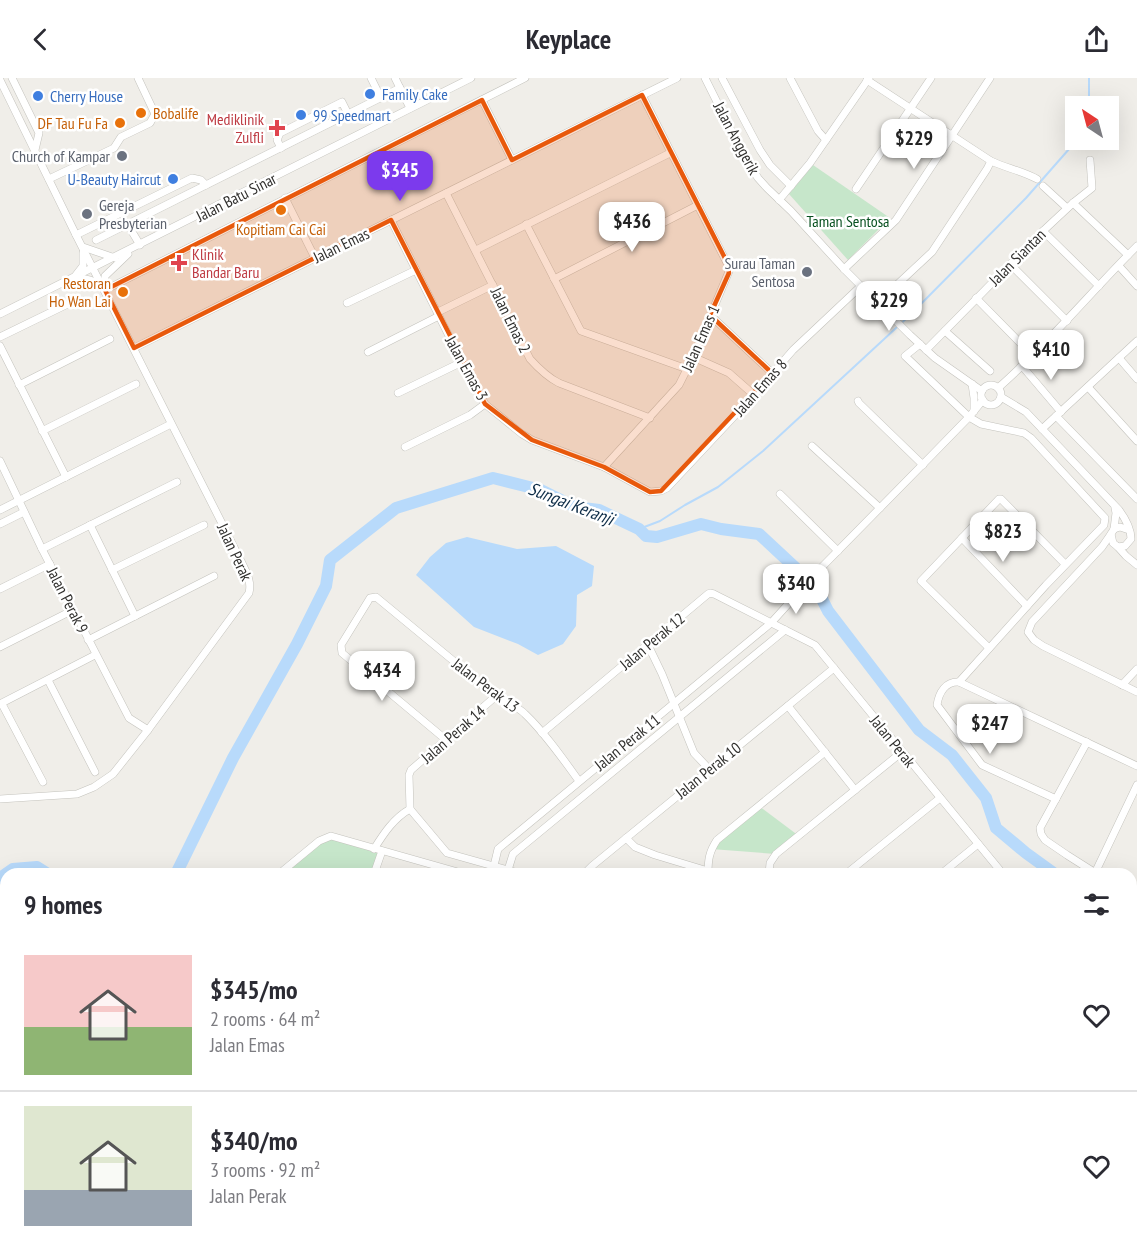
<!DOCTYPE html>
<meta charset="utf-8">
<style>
:root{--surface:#fff;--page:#f2f2f3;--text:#2b2b33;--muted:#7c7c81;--line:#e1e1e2;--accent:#7c3aed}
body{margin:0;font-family:"PT Sans Narrow",sans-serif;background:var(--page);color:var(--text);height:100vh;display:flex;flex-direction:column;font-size:22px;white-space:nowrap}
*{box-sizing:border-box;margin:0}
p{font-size:20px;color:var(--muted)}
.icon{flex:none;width:33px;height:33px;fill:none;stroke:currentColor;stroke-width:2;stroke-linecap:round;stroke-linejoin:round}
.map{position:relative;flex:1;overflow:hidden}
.side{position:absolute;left:0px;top:790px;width:1137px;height:386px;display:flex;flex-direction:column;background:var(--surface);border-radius:18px 18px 0 0;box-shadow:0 6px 24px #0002}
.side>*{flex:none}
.needle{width:39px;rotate:324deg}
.tools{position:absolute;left:1065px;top:18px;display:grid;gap:12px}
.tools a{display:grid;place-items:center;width:54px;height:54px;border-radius:0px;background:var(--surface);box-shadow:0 6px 24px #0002;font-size:30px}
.price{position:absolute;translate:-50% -51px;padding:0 14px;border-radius:12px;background:#fff;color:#222;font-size:20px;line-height:39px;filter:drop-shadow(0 2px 3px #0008)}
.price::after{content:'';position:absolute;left:50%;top:36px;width:18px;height:14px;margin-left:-9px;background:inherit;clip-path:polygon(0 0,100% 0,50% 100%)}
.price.selected{background:var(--accent);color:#fff}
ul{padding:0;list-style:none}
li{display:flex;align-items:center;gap:18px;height:150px;padding:0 24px}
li+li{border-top:2px solid var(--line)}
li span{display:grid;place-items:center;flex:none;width:168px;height:120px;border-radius:0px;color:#555}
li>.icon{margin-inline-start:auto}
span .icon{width:72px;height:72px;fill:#fffc;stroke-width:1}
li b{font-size:26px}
h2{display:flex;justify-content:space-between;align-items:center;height:72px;padding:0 24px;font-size:26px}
header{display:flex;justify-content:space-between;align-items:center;height:78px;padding:0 24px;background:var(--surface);font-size:27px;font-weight:800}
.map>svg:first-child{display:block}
</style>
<header><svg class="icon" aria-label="back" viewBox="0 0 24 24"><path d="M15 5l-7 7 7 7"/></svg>Keyplace<svg class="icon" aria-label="share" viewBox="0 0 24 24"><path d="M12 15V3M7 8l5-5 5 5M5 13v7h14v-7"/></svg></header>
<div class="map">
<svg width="1137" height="1175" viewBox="0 0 1137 1175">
<rect width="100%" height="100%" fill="#f0eee9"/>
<g fill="#c6e6ca">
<polygon points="813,87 890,140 848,182 789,116"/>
<polygon points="759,728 799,758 776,776 711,771"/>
<polygon points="325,760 382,773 374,796 279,796"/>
</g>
<polygon fill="#b8dafb" points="467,459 517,471 556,468 594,488 592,508 577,517 576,548 563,566 538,577 518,566 474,549 416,497 430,479 446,465"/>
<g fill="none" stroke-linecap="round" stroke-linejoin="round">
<g stroke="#b8dafb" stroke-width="2">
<polyline points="1089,0 1089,28"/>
<polyline points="639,451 660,443 685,427 718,409 763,373 908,239 1026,120 1077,62"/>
</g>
<g stroke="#b8dafb" stroke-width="12">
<polyline points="176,796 233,680 297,566 326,508 330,482 396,430 493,400 541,412 575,429 599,432 639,451 646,458 657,459 701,446 721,451 759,456 816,509 828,533 919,652 952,677 986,720 996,750 1026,775 1055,796"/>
<polyline points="0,800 13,791 37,789 48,796"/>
<polyline points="1131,845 1137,847"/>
</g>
<defs>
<g id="minor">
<polyline points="12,0 39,55 35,72"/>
<polyline points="371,0 381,20"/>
<polyline points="395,0 410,30"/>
<polyline points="705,0 745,80 758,100 767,110 791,133 844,191 910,257 935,280 982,313"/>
<polyline points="722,0 760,72 770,87 791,108"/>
<polyline points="790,0 818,53 826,62"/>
<path d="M0 2 76 157 241 483C246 494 252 503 249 515L148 652 113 696 94 709 77 716 0 721"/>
<path d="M867 2 991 83C1006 90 1022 93 1037 101"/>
<polyline points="482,22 512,82"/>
<polyline points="281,70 277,62 280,55 342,24 348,36"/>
<polyline points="49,101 114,70 121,59 150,45 155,36 138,0"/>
<polyline points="1043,108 1067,130"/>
<polyline points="856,111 931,0"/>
<path d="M446 115 530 281C539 291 547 299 559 305L650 340"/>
<polyline points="285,120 315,180"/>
<polyline points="779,122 810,85 869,0"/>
<polyline points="1073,125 1128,177"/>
<polyline points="391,142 462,284 485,326 522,356 532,362 604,389 650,414 661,413 667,410 754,317 793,272 861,208"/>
<polyline points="526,146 581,253 687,291"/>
<polyline points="128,147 140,167"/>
<polyline points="1043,153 1099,208"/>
<polyline points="76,157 192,100 201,102 206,107"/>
<polyline points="96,162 400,10"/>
<polyline points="83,169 115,180"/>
<polyline points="476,172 670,75"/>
<polyline points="1010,186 1067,243"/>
<polyline points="1119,188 1137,208"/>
<polyline points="844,191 896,142 990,0"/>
<polyline points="76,197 83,188 83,175"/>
<path d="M76 200C86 200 94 202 102 208"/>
<polyline points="554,201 698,127"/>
<polyline points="104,209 105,198 128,176"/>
<polyline points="105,212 525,0"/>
<polyline points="887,216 932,174 987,91 991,83"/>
<polyline points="976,220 1033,278"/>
<polyline points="347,225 416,192"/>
<polyline points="438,234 493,207"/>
<polyline points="0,236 471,0"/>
<polyline points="710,237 772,295"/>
<polyline points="945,253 990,293"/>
<polyline points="0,259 78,221"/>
<polyline points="920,266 905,278 969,339 981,346 1024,355 1031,360 1105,440 1104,447 1046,507 959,604"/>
<polyline points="0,268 66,399"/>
<polyline points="134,270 677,0"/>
<polyline points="926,272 1043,153 1073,125 1092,110 1090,82"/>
<polyline points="368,274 439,238"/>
<polyline points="693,279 729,295 754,317"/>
<polyline points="1119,280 1137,301"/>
<polyline points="1022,288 1061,334"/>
<polyline points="972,306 974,320 974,333"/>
<circle cx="991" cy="317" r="10"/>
<polyline points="19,307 110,261"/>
<polyline points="1088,309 1137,363"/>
<path d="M998 310C1048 266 1090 215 1137 168"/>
<polyline points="398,315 462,284"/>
<path d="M1001 319 1026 334 1119 432C1125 440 1131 451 1131 461L1125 468 1118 469 1113 465 1111 456 1114 451 1120 449 1129 452"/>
<polyline points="858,323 859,325 923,387"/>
<polyline points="1056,338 1137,421"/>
<polyline points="1042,351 1137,263"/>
<polyline points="42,353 136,306"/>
<polyline points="812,368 880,430"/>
<polyline points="405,369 470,337 485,326"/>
<polyline points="0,383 42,471 129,640 148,652"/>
<polyline points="604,389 679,307 693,279 730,191 642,17"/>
<polyline points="780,416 838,473"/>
<polyline points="0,432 171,346"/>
<polyline points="0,446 24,434"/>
<polyline points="90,447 135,538"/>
<polyline points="1114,451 1116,435 1115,430"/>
<polyline points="1111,456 1102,469 1032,544 1028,554 1034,562 1043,568 1137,614"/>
<polyline points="962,460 1027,528"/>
<polyline points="1118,469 1126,478 1137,487"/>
<polyline points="42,471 177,404"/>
<polyline points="112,492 204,447"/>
<polyline points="0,511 50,486"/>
<polyline points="88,562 214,498"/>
<polyline points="648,567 662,596 694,675 709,691"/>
<polyline points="0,569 73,532"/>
<polyline points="989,570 921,503 999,421 1001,421 1065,486"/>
<polyline points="48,602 95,694"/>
<polyline points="1122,607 1137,591"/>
<polyline points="496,618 411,692 409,697 410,731 447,775 522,796"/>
<polyline points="0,626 95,577"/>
<polyline points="2,626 43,704"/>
<polyline points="788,628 855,712"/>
<polyline points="542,655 708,516 710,515 714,516 815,567 1003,796"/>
<path d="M445 661 342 575 341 567 370 520 376 519 496 618C506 624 517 628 525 636 545 655 563 681 579 703"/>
<polyline points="1087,664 1040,750 1041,756 1045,762 1067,777 1097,796"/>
<path d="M1056 721 982 687 937 627C939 614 946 603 959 604L1137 688"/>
<polyline points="626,760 635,769 655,777 708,793"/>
<path d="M374 771C384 755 394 740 410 731"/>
<polyline points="508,792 513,776 785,552"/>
<polyline points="1095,795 1137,707"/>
<polyline points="279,796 319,763 331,758 465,796"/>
<polyline points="374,796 382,773"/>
<polyline points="492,796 498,771 771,545 817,494 933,376 969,339 983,322"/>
<polyline points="584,796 592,788 834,590"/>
<path d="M708 796C708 782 709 774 717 762L825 674"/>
<polyline points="769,796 770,785 776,776 902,674"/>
<polyline points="846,796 940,720"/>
<polyline points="941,796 978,766"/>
<polyline points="1131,814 1137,817"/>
<polyline points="1131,878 1137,881"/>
<polyline points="0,939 6,940"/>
<polyline points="0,955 6,957"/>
<polyline points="0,977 6,979"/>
<polyline points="1131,996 1137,985"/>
<polyline points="966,1170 966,1175"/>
<polyline points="1054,1170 1060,1175"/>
<polyline points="999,1173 1001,1175"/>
<polyline points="460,1175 462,1170"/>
<polyline points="505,1175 506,1170"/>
<polyline points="520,1175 522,1170"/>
<polyline points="583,1175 585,1170"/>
<polyline points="699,1175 701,1170"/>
<polyline points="762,1175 764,1170"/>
<polyline points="828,1175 830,1170"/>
<polyline points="892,1175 893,1170"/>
</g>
</defs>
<use href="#minor" stroke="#c4c3bd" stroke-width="8"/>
<use href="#minor" stroke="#fff" stroke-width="7"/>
<defs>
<g id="rail">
<polyline points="0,1138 6,1140"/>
<polyline points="105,1170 121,1175"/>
<polyline points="121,1170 138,1175"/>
</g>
</defs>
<use href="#rail" stroke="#504f4c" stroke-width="4.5"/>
<use href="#rail" stroke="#fff" stroke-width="2" stroke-dasharray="7" stroke-linecap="butt"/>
</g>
<path fill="#e8590c" fill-opacity="0.2" stroke="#e8590c" stroke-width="4.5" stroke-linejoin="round" d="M642 17 727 184 729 195 710 237 772 295 661 413 650 414 604 389 532 362 485 326 391 142 134 270 105 212 482 22 512 82Z"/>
<g fill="#3f7fe0" stroke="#fff" stroke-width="2">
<circle cx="370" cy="16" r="6"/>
<circle cx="38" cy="18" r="6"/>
<circle cx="301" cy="37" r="6"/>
<circle cx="173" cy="101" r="6"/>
</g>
<g fill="#e8710a" stroke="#fff" stroke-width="2">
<circle cx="141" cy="35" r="6"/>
<circle cx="120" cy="45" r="6"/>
<circle cx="281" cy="132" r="6"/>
<circle cx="123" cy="214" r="6"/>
</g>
<g fill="#e0444e" stroke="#fff" stroke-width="2">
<path d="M274 41h6v6h6v6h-6v6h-6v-6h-6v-6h6z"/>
<path d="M176 176h6v6h6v6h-6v6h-6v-6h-6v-6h6z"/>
</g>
<g fill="#6b7280" stroke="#fff" stroke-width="2">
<circle cx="122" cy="78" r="6"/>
<circle cx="87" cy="136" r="6"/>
<circle cx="807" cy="194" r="6"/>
</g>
<g text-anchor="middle" stroke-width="5" stroke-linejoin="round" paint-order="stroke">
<g font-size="16" fill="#366cbe" stroke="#fff" text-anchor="start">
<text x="382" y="22">Family Cake</text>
<text x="50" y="24">Cherry House</text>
<text x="313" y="43">99 Speedmart</text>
<text x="161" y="107" text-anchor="end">U-Beauty Haircut</text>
</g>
<g font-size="16" fill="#c56008" stroke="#fff" text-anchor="end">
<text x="153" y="41" text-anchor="start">Bobalife</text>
<text x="108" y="51">DF Tau Fu Fa</text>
<text x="281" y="157" text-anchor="middle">Kopitiam Cai Cai</text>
<text x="111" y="211">Restoran<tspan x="111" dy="18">Ho Wan Lai</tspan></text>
</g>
<g font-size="16" fill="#be3a42" stroke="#fff" text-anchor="end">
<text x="264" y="47">Mediklinik<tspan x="264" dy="18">Zulfli</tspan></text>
<text x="192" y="182" text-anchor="start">Klinik<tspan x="192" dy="18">Bandar Baru</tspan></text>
</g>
<g font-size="16" fill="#31302e" stroke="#fff">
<text transform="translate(737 60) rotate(62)" y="6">Jalan Anggerik</text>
<text transform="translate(236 119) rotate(-27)" y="6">Jalan Batu Sinar</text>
<text transform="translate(341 167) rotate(-26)" y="6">Jalan Emas</text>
<text transform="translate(1017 179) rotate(-45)" y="6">Jalan Siantan</text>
<text transform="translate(511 242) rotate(64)" y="6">Jalan Emas 2</text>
<text transform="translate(700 260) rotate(-66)" y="6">Jalan Emas 1</text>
<text transform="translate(467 290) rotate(61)" y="6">Jalan Emas 3</text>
<text transform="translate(760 309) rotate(-48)" y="6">Jalan Emas 8</text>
<text transform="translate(235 474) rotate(65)" y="6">Jalan Perak</text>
<text transform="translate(68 522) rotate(63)" y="6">Jalan Perak 9</text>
<text transform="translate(652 563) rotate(-40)" y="6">Jalan Perak 12</text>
<text transform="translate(486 607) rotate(37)" y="6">Jalan Perak 13</text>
<text transform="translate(453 656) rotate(-41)" y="6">Jalan Perak 14</text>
<text transform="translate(893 663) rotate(51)" y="6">Jalan Perak</text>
<text transform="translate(627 664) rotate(-39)" y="6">Jalan Perak 11</text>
<text transform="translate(708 692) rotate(-39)" y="6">Jalan Perak 10</text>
</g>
<g font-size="16" fill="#5b616d" stroke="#fff" text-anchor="end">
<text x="110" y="84">Church of Kampar</text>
<text x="99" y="133" text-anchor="start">Gereja<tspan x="99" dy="18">Presbyterian</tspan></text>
<text x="795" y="191">Surau Taman<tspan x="795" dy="18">Sentosa</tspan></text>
</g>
<g font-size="16" fill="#07501f" stroke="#fff">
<text x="848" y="149">Taman Sentosa</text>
</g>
<g font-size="18" font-style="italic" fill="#0e2d48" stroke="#fff">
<text transform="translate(571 426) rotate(21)" y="6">Sungai Keranji</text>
</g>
</g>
</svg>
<div class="tools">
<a><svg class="needle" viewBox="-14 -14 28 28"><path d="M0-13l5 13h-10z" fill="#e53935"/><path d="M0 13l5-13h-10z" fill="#7c7c81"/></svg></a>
</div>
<b class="price" style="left:914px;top:92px">$229</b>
<b class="price selected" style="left:400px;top:124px">$345</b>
<b class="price" style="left:632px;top:175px">$436</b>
<b class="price" style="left:889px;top:254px">$229</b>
<b class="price" style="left:1051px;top:303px">$410</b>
<b class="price" style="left:1003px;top:485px">$823</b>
<b class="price" style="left:796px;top:537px">$340</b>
<b class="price" style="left:382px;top:624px">$434</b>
<b class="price" style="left:990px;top:677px">$247</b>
<section class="side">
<h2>9 homes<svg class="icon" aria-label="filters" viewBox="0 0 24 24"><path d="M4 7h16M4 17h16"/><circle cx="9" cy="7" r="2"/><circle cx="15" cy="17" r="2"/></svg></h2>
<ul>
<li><span style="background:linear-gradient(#f6c9c9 60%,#8fb573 0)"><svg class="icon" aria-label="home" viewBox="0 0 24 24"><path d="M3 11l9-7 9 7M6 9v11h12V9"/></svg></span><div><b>$345/mo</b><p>2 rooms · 64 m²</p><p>Jalan Emas</p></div><svg class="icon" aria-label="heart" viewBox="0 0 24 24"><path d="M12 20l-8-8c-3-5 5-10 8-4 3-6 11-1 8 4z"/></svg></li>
<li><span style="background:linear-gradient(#dfe7d0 70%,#9aa5b1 0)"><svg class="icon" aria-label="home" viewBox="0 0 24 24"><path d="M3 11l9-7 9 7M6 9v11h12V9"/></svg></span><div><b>$340/mo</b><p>3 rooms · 92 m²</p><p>Jalan Perak</p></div><svg class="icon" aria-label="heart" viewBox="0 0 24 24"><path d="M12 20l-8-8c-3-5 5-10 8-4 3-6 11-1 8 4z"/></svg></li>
</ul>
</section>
</div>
